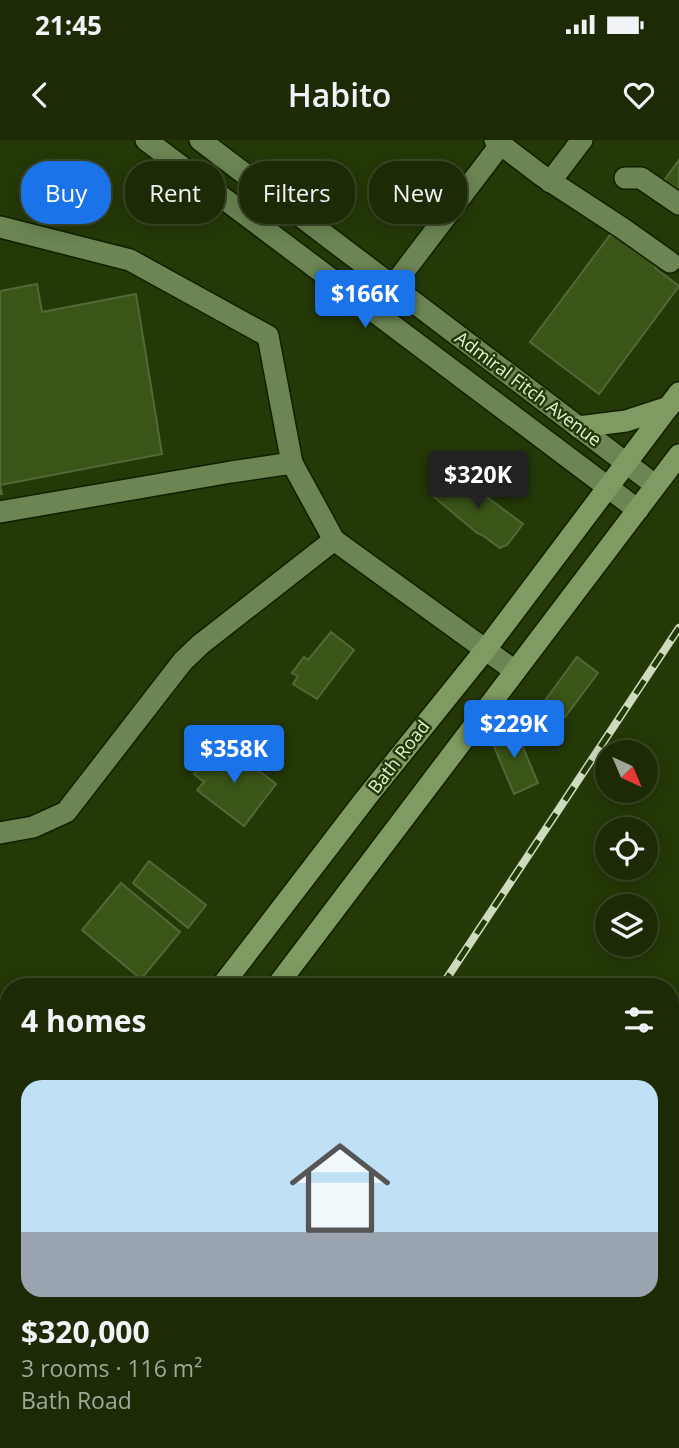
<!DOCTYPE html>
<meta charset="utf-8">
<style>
:root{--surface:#1c2b05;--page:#25330f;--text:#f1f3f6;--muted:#a0a79a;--line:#3a4727;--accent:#1a73e8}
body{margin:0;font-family:"Open Sans",sans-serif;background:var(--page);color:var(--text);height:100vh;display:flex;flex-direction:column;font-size:26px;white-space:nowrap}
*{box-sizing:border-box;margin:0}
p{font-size:23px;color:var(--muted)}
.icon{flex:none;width:38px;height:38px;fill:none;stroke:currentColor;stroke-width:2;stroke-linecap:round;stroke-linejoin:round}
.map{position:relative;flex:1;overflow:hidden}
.drawer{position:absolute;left:0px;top:838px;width:679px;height:471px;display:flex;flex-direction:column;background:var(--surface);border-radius:28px 28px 0 0;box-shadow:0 4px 18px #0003,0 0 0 2px var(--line)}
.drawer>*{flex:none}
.hud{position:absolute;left:21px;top:21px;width:637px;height:63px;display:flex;gap:14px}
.needle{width:46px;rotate:136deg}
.buttons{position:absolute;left:595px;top:600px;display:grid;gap:14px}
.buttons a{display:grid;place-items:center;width:63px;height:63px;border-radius:50%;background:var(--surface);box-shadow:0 4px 18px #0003,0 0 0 2px var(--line);font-size:35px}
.price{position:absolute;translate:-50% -60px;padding:0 16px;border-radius:7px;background:var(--accent);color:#fff;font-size:23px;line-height:46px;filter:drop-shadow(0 2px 4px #0008)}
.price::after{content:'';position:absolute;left:50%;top:42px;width:21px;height:16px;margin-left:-10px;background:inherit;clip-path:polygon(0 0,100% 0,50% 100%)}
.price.current{background:#222;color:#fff}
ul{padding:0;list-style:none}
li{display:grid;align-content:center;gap:14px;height:371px;padding:0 21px}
li span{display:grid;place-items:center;height:217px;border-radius:21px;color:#555}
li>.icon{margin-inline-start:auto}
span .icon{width:126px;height:126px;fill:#fffc;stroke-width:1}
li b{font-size:30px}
h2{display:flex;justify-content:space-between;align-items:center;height:84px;padding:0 21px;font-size:30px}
.tag{padding:0 24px;border-radius:28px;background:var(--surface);box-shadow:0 4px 18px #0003,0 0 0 2px var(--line);font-size:24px;line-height:63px}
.tag.current{background:var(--accent);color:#fff}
.status{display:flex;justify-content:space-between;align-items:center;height:49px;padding:0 35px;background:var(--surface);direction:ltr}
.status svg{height:19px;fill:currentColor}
header{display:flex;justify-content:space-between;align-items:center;height:91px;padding:0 21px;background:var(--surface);font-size:32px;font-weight:600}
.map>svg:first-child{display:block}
</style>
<div class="status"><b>21:45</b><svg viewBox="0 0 49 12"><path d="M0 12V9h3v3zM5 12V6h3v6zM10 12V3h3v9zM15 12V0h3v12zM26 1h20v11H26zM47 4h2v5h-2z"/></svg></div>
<header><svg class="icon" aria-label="back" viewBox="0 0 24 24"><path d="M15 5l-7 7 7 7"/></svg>Habito<svg class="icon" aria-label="heart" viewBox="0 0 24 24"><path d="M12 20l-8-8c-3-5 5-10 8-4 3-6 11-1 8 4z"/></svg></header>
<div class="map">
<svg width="679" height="1308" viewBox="0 0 679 1308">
<rect width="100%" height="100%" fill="#253907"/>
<g fill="#3b5518" stroke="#516837" stroke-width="2">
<polygon points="679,20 679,55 660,46"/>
<polygon points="615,93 658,125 655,128 679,146 599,254 530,202 610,95 613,96"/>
<polygon points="37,144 42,172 136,154 162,314 0,345 2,354 0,354 0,151"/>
<polygon points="456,334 523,384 507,405 500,408 482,395 477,393 433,356 448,335"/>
<polygon points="331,492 354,510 317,559 293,544 298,536 292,533 304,517 308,520"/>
<polygon points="577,517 598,533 565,577 544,562"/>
<polygon points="514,586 538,643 514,654 490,597"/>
<polygon points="228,607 276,644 244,686 197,650 204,642 194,634 211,612 219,618"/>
<polygon points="149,721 206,765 188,788 133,743"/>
<polygon points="121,743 180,792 141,839 82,790"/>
</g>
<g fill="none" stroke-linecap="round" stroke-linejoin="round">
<defs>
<g id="minor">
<polyline points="146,0 638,370"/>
<polyline points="200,0 655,345"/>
<polyline points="495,0 541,35 622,88 670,122"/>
<polyline points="625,38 641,38 679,64"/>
<polyline points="550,42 582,0"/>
<polyline points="0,87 130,120 268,196 292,323 231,332 0,372"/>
<polyline points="374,171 501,4"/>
<polyline points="292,323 334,400 515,531"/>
<polyline points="0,693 33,687 66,672 183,521 201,504 334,400"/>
</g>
<g id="major">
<polyline points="578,287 626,281 669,267"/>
<polyline points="221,847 366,658 486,509 679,253"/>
<polyline points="276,847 679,315"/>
<polyline points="0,1000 9,1004"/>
<polyline points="0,1058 9,1063"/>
<polyline points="0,1214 9,1198"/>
<polyline points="3,1308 9,1297"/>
</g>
<g id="highway">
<polyline points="311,1300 320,1308"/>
<polyline points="359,1300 367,1308"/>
<polyline points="439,1300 458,1308"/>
</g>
</defs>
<use href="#minor" stroke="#101f00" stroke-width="24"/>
<use href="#major" stroke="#101f00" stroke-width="24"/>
<use href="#highway" stroke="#101f00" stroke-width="24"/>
<use href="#minor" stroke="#6c8553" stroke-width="21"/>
<use href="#major" stroke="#7f9b61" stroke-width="21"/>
<use href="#highway" stroke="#8baa6a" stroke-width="21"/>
<defs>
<g id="rail">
<polyline points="441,847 679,488"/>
<polyline points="133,1308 138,1300"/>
</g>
</defs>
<use href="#rail" stroke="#cddcbe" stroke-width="8"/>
<use href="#rail" stroke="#253907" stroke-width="5" stroke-dasharray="16" stroke-linecap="butt"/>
</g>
<g text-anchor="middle" stroke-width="5" stroke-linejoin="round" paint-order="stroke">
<g font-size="18" fill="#e6f4d9" stroke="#253907">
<text transform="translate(528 249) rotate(37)" y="6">Admiral Fitch Avenue</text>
<text transform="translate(399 617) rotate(-52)" y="6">Bath Road</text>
</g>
</g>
</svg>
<div class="buttons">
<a><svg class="needle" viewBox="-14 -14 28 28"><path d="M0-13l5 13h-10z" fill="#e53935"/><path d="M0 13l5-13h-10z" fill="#a0a79a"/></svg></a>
<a><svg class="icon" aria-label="locate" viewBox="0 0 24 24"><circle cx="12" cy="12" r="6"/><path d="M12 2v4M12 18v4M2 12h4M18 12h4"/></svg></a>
<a><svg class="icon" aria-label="layers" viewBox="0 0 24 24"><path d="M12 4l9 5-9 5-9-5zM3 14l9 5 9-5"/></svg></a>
</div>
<b class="price" style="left:365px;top:190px">$166K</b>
<b class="price current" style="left:478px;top:371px">$320K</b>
<b class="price" style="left:514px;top:620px">$229K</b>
<b class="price" style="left:234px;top:645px">$358K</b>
<div class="hud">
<a class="tag current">Buy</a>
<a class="tag">Rent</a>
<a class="tag">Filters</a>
<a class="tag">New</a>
</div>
<section class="drawer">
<h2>4 homes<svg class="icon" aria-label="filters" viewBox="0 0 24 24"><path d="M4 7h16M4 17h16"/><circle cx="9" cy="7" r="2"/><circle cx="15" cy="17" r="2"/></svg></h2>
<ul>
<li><span style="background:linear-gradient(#bfe0f5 70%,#9aa5b1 0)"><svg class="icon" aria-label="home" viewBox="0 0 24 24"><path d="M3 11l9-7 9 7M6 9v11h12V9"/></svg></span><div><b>$320,000</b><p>3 rooms · 116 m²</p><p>Bath Road</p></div></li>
</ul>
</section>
</div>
